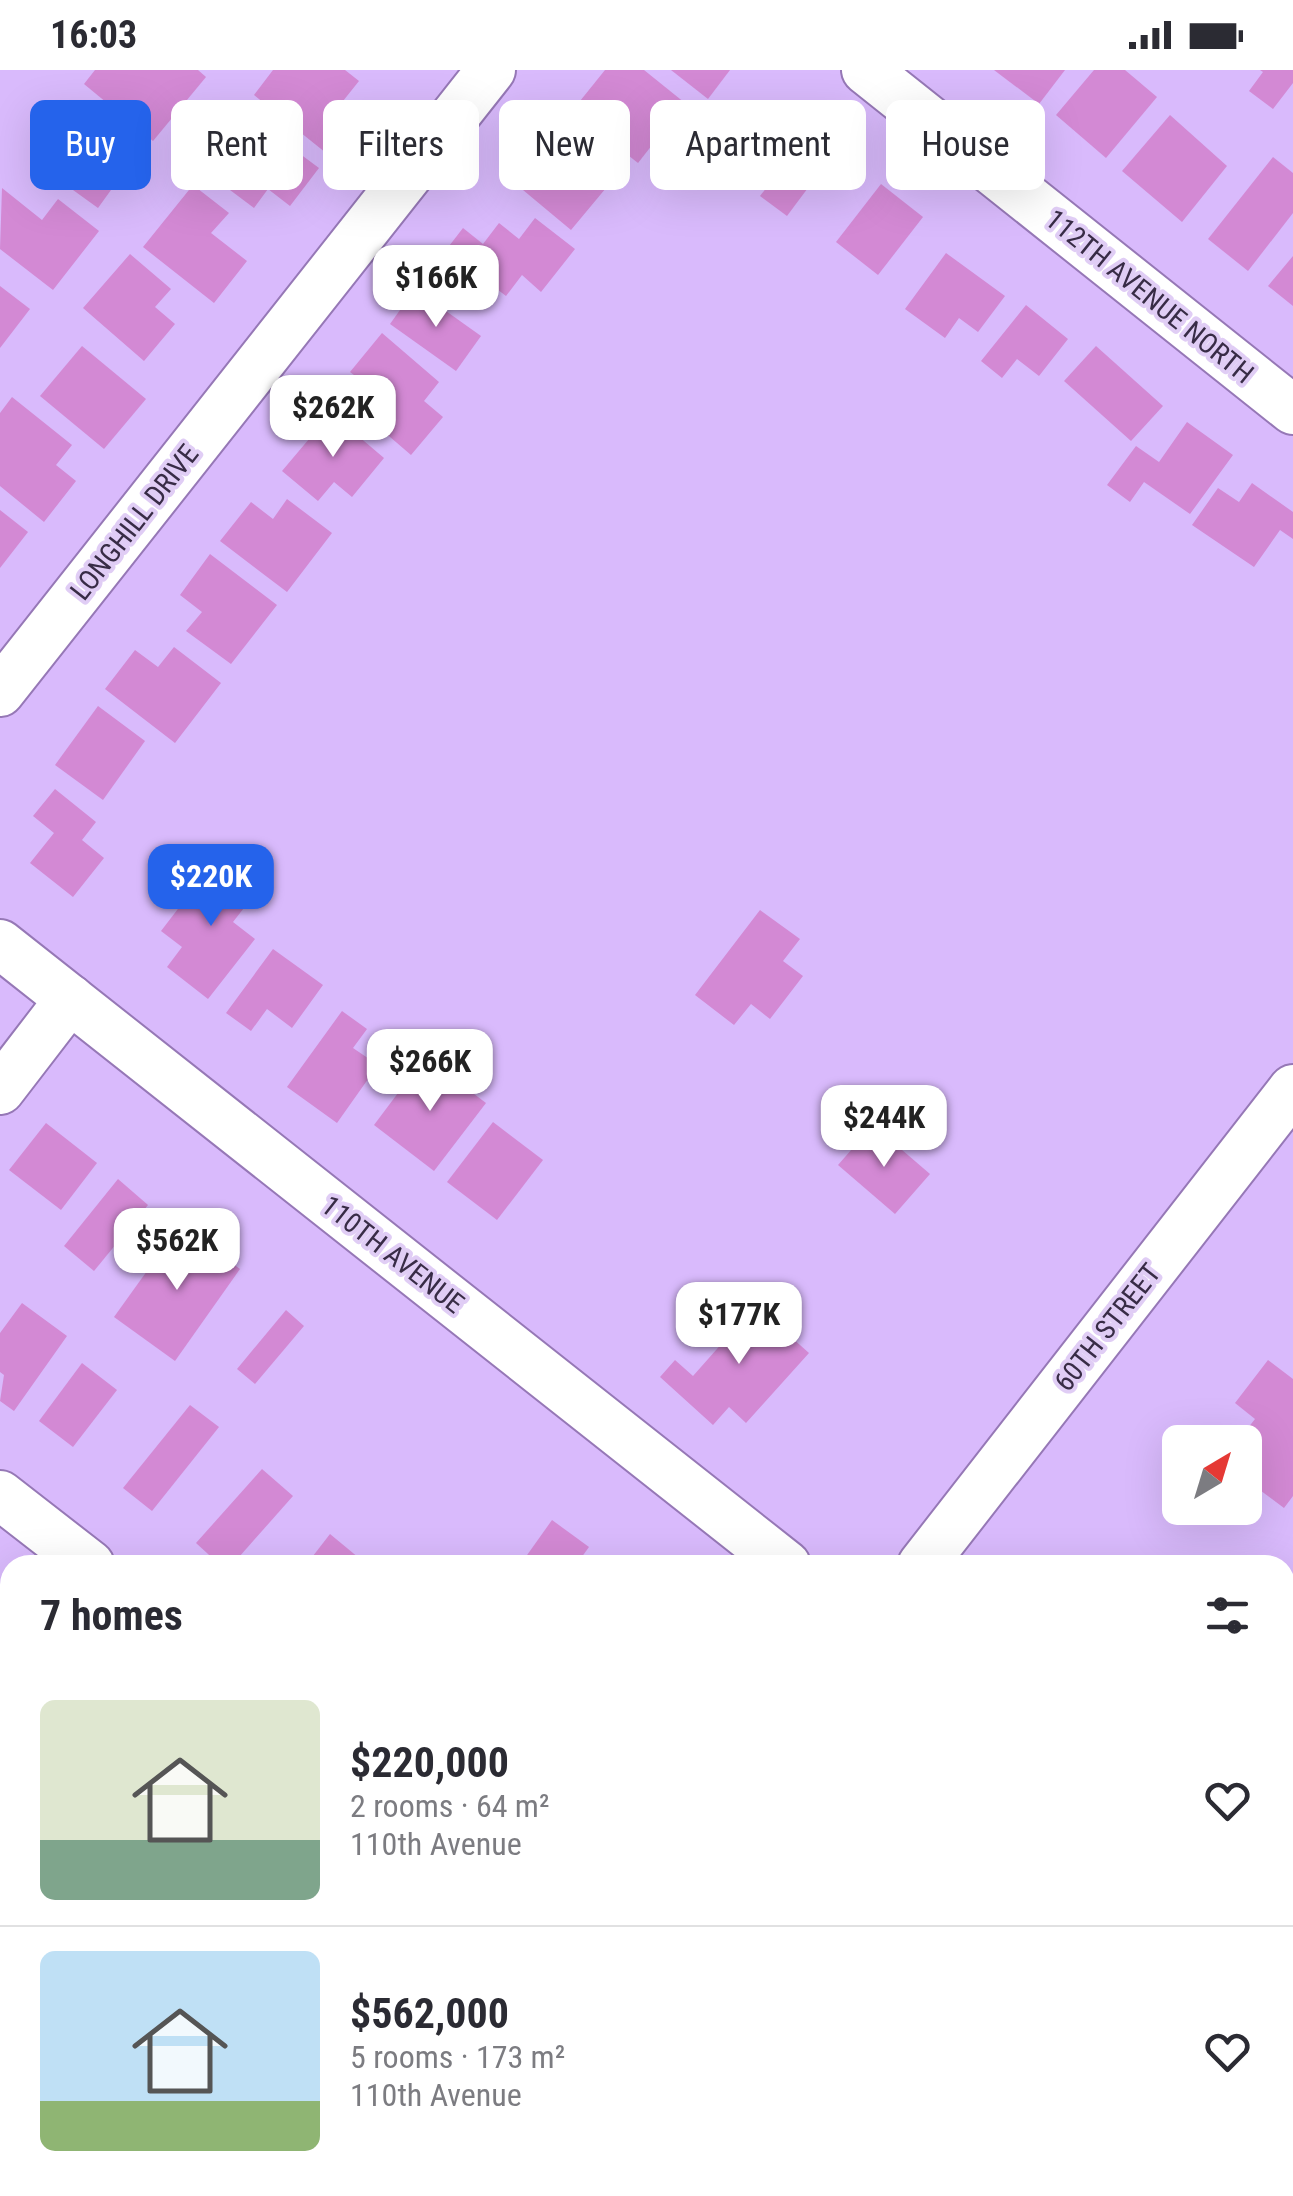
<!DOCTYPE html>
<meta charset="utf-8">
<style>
:root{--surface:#fff;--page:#f2f2f3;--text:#2b2b33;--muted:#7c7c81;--line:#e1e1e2;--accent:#2563eb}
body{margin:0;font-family:"Roboto Condensed",sans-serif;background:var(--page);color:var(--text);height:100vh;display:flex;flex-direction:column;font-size:38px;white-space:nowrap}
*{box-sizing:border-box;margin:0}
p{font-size:32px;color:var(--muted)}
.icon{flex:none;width:55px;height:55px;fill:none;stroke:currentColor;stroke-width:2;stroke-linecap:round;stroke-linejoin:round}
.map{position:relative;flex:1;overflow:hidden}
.side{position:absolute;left:0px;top:1485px;width:1295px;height:642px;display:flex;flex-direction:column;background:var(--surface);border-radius:30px 30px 0 0;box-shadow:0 10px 40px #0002}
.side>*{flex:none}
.hud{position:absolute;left:30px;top:30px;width:1235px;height:90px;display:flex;gap:20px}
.needle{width:65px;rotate:38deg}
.controls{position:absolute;left:1162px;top:1355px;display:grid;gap:20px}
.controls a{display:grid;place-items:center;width:100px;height:100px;border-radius:15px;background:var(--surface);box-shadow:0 10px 40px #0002;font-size:50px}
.price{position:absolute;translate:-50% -85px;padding:0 22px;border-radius:20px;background:#fff;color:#222;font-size:32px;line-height:65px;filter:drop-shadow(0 2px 5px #0008)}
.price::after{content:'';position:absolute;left:50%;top:60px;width:30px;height:22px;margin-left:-15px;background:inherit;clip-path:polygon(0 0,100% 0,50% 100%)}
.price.on{background:var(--accent);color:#fff}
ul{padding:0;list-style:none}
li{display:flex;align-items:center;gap:30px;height:250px;padding:0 40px}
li+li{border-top:2px solid var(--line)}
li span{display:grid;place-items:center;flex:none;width:280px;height:200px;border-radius:15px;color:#555}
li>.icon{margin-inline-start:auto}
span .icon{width:120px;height:120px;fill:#fffc;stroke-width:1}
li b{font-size:42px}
h2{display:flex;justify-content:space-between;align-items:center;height:120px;padding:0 40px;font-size:42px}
.chip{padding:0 35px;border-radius:15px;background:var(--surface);box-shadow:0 10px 40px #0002;font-size:35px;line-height:90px}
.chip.on{background:var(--accent);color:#fff}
.status{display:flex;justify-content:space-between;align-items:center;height:70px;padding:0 50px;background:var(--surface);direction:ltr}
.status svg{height:28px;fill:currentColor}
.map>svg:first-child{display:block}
</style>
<div class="status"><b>16:03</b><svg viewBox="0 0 49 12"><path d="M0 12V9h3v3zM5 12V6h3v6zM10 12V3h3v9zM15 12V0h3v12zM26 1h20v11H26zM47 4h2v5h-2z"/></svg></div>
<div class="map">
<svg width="1293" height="2126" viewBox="0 0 1293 2126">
<rect width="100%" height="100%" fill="#d9bafc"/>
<g fill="#d389d4">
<polygon points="95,0 198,0 206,7 153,71 84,14"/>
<polygon points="273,0 345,0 359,11 343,31 362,47 331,87 254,25"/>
<polygon points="605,0 644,0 685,33 638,93 572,41"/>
<polygon points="671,0 730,0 708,29"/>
<polygon points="994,0 1065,0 1039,34"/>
<polygon points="1094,0 1125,0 1157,27 1106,88 1056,45"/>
<polygon points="1260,0 1293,0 1293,13 1273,39 1249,21 1263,2"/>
<polygon points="97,44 142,77 98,138 30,89 60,48 82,65"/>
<polygon points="1170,45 1227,96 1182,152 1122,101"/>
<polygon points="253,49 319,98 290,136 268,119 254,138 210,105"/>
<polygon points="811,60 837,79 787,146 760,126"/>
<polygon points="577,64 621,100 571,160 505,105 521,85 544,103"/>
<polygon points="1273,87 1293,103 1293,143 1248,201 1208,169"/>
<polygon points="881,114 923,147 878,205 836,172"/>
<polygon points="193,115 229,143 211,163 247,191 214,233 143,177"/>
<polygon points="2,118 42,150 58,129 99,161 53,220 0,179"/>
<polygon points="535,148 575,179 541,222 522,205 506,226 446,180 463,158 483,174 499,153 519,169"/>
<polygon points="946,183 1005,226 978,262 959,248 945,268 905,239"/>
<polygon points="130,184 171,219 155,237 175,254 144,291 83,238"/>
<polygon points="1293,186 1293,236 1268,216"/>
<polygon points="0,216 30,239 0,278"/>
<polygon points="415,219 481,266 456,301 390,254"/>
<polygon points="1026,235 1068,269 1039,306 1017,289 1002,308 981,291"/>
<polygon points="382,263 439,312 424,331 443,347 411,385 354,336 370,317 350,302"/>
<polygon points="82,276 146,329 104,379 40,326"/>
<polygon points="1096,276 1163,336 1131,371 1064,311"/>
<polygon points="12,327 72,375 56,395 76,411 44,452 0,416 0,343"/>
<polygon points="331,343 384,388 352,427 334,412 318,431 282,401"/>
<polygon points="1187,352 1233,385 1190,444 1144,412 1130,432 1107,415 1136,376 1159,392"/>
<polygon points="1252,413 1293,442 1293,469 1280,460 1254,497 1192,455 1218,418 1239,432"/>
<polygon points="287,429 332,463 287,522 220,471 251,432 273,449"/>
<polygon points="0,440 28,462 0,498"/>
<polygon points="210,484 277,535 231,594 186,561 202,542 180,525"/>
<polygon points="174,577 221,613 175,673 105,619 135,580 158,597"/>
<polygon points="98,636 145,671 103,730 55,695"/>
<polygon points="55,719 96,752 82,770 104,788 73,827 30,793 54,763 33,746"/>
<polygon points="217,788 258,820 233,852 255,869 208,929 167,897 182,877 161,861"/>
<polygon points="760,840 800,869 783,891 803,906 770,949 751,934 734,955 695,925"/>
<polygon points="273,879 323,915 292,958 267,939 251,961 226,943"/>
<polygon points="342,941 367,959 353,978 378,995 337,1053 287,1017"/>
<polygon points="425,987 486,1033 434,1101 374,1055"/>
<polygon points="493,1052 543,1090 497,1150 447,1112"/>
<polygon points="46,1053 97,1093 61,1140 9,1100"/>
<polygon points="873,1055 930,1104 895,1144 838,1095"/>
<polygon points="118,1109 148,1135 94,1201 64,1176"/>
<polygon points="180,1155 240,1199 175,1291 114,1247"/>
<polygon points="22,1233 67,1266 14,1341 0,1331 4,1305 0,1302 0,1263"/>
<polygon points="755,1235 809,1283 746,1353 729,1337 713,1355 660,1307 675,1290 693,1306 724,1271 706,1255 722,1237 739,1253"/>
<polygon points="286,1240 304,1256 255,1314 237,1299"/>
<polygon points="1268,1290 1293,1309 1293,1426 1284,1438 1245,1409 1245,1372 1237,1372 1255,1349 1235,1333"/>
<polygon points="82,1293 117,1320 73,1377 39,1351"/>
<polygon points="190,1335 219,1357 152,1441 123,1418"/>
<polygon points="262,1399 293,1426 232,1495 220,1495 196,1473"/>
<polygon points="552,1450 589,1477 576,1495 520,1495"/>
<polygon points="330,1464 359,1488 353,1495 306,1495"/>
<polygon points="10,1725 10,1779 0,1791 0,1737"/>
<polygon points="0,2021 10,2029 10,2116 2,2126"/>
<polygon points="1293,2098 1293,2126 1271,2126 1278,2118 1285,2118 1285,2108"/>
<polygon points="33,2118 103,2118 96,2126 26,2126"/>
<polygon points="1001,2118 1058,2118 1051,2126 1012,2126"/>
</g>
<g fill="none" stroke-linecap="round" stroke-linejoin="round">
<defs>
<g id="minor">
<polyline points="866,0 1293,340"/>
<polyline points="0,622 491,0"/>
<polyline points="0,874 786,1495"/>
<polyline points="0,1020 70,929"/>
<polyline points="0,1425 90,1495"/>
<polyline points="922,1495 1293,1019"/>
<polyline points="1285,1882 1293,1888"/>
<polyline points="0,1931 10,1939"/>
<polyline points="238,2118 249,2126"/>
<polyline points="415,2126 422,2118"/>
</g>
</defs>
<use href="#minor" stroke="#9678b6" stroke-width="52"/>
<use href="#minor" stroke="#fff" stroke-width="48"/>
</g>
<g text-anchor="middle" stroke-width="8" stroke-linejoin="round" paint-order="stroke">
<g font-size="28" fill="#382c46" stroke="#e0cdf5">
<text transform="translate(1150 226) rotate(39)" y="10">112TH AVENUE NORTH</text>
<text transform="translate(134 452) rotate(-52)" y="10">LONGHILL DRIVE</text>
<text transform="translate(393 1184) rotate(38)" y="10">110TH AVENUE</text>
<text transform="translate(1107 1257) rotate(-52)" y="10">60TH STREET</text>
</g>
</g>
</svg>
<div class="controls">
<a><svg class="needle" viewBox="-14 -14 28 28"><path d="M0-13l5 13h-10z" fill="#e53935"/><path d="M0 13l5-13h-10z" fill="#7c7c81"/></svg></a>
</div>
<b class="price" style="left:436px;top:260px">$166K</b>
<b class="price" style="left:333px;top:390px">$262K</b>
<b class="price on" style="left:211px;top:859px">$220K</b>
<b class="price" style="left:430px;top:1044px">$266K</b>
<b class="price" style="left:884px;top:1100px">$244K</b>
<b class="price" style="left:177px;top:1223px">$562K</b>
<b class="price" style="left:739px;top:1297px">$177K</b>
<div class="hud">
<a class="chip on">Buy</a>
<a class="chip">Rent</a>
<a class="chip">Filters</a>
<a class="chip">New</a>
<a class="chip">Apartment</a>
<a class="chip">House</a>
</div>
<section class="side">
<h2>7 homes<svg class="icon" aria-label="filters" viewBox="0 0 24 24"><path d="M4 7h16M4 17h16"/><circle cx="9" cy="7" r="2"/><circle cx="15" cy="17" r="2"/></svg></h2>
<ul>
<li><span style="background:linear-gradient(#dfe7d0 70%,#7fa58c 0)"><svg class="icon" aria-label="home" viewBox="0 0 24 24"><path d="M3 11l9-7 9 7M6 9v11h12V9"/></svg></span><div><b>$220,000</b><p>2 rooms · 64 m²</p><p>110th Avenue</p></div><svg class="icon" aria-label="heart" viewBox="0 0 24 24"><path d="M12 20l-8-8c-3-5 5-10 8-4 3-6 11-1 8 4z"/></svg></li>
<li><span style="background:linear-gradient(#bfe0f5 75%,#8fb573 0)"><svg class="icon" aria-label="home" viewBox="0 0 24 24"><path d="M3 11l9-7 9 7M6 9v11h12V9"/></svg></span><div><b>$562,000</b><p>5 rooms · 173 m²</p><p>110th Avenue</p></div><svg class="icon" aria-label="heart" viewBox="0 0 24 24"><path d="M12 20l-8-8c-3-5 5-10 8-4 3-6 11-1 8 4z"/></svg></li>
</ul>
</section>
</div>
